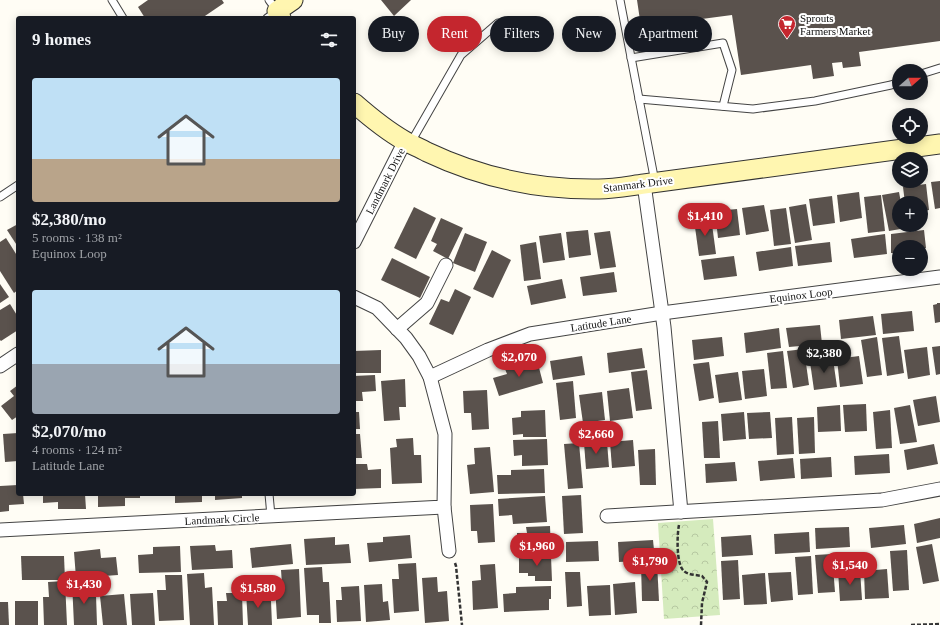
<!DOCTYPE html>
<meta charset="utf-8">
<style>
:root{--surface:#171b24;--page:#242831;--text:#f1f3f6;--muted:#9ea1a6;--accent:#c4262e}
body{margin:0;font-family:"Times New Roman",serif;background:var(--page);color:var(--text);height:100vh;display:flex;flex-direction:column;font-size:15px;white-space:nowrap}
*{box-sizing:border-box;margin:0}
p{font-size:13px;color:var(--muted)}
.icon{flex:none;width:22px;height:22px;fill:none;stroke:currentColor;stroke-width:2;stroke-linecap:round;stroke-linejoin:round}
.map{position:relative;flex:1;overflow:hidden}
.details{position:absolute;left:16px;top:16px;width:340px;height:480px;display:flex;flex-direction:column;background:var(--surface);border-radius:4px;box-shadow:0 2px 10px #0003}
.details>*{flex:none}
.banner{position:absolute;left:368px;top:16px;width:380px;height:36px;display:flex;gap:8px}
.needle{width:26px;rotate:69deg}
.tools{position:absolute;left:892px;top:64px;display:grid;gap:8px}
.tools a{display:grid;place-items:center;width:36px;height:36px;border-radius:50%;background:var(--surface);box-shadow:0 2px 10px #0003;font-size:20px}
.price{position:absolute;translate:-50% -34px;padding:0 9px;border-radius:14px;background:var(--accent);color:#fff;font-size:13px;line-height:26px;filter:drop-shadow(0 1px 2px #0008)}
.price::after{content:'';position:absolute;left:50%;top:24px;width:12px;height:9px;margin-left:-6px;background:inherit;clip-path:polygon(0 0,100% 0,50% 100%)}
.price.selected{background:#222;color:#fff}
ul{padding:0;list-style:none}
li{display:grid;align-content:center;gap:8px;height:212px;padding:0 16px}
li span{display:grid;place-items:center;height:124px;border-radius:4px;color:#555}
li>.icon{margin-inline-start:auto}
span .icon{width:72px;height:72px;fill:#fffc;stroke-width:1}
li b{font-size:17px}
h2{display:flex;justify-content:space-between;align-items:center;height:48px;padding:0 16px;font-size:17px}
.chip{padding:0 14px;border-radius:18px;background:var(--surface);box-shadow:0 2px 10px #0003;font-size:14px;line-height:36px}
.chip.selected{background:var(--accent);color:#fff}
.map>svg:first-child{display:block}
</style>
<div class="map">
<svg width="940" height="625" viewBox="0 0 940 625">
<defs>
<pattern id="park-crowns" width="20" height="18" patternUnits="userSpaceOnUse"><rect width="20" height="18" fill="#d5ebbd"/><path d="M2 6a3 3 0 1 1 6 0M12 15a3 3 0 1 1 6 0" fill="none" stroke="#b6c8a1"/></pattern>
</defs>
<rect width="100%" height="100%" fill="#fffdf5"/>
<polygon fill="url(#park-crowns)" points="713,519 720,615 664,619 658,523"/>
<g fill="#5a524d">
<polygon points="148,0 222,0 224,3 202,18 145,18 138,7"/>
<polygon points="381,0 411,0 394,16"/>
<polygon points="637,0 940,0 940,41 859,52 861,66 843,68 842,62 832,63 834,76 813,79 811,65 741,75 732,15 641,27"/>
<polygon points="940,181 940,208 935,209 931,182"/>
<polygon points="926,184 929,210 921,211 921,203 905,203 903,187"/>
<polygon points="859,192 862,218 840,222 837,195"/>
<polygon points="899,192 901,203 899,203 899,225 906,225 906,228 889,231 882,195"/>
<polygon points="881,195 885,231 868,233 864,197"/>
<polygon points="832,196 835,223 813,226 809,199"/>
<polygon points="806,204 812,240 795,243 789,207"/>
<polygon points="764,205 769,231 746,235 742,208"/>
<polygon points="414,207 436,218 416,259 394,248"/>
<polygon points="786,208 791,244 774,246 770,210"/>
<polygon points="737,209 740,235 718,238 715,211"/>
<polygon points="711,217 716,254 699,256 694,220"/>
<polygon points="441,218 463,228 448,259 433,251 437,244 431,241"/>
<polygon points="18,224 18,247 7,230"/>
<polygon points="588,230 591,255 569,258 566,232"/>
<polygon points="924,230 926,248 921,250 921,247 899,247 899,253 891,253 891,234"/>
<polygon points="610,231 616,267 600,269 594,233"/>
<polygon points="465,233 487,242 475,272 453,263"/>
<polygon points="561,233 565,260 543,263 539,236"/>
<polygon points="885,234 887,254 854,258 851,239"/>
<polygon points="6,238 18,257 18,290 14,293 0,271 0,242"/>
<polygon points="536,242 541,279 524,281 520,245"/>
<polygon points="830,242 832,262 798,266 795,246"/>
<polygon points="791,247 793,266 759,271 756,252"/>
<polygon points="492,250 511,260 493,298 473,289"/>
<polygon points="734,256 737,276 704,280 701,260"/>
<polygon points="392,258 430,277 420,298 381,280"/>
<polygon points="614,272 617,292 583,296 580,277"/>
<polygon points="562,279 566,298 531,305 527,286"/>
<polygon points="0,284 9,297 0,303"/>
<polygon points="455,289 471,297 453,335 429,324 441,299 449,302"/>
<polygon points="937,303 940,303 940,322 935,323 933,305 937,304"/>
<polygon points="10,304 18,317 18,330 1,341 0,340 0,310"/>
<polygon points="912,311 914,331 883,334 881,314"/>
<polygon points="873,316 876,335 841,339 839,320"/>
<polygon points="820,325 822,344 789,347 786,328"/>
<polygon points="779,328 781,348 746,353 744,333"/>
<polygon points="899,336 904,373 887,376 882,338"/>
<polygon points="722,337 724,356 694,360 692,340"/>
<polygon points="877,337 882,375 867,377 861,340"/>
<polygon points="940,346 940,374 936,375 932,347"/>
<polygon points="927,347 930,375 908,379 904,350"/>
<polygon points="642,348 645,368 609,373 607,353"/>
<polygon points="804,349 809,385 793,388 787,351"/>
<polygon points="381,350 381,373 354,373 354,351"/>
<polygon points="783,351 787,388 771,389 767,353"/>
<polygon points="582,356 585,375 553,380 550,361"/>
<polygon points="859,356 863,384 840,387 837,359"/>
<polygon points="833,359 837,387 814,390 810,362"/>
<polygon points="537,360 543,383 499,396 493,378 507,374 505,369"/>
<polygon points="709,362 714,398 699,401 693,364"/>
<polygon points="764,369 767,396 745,399 742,371"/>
<polygon points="647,370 652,409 636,411 631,372"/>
<polygon points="738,372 742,400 719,403 715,375"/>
<polygon points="375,375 376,391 362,392 363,401 354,401 354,376"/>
<polygon points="405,379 406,407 399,407 400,420 384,421 381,381"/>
<polygon points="573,381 576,418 560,420 556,383"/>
<polygon points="18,385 18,416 12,420 1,406 14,396 10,391"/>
<polygon points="629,388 633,418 610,421 607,391"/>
<polygon points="487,390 489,429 472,430 471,413 464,413 463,391"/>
<polygon points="602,392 605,420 583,423 579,395"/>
<polygon points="936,396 940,422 918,426 913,400"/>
<polygon points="866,404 867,431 845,432 843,405"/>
<polygon points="840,405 841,431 818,432 817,407"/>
<polygon points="910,405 917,442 900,444 894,408"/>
<polygon points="545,410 546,437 523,437 523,434 513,435 512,418 521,417 521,411"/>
<polygon points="890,410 892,448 876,449 873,412"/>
<polygon points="354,412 359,412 360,429 354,429"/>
<polygon points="744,412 746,439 723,441 721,414"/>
<polygon points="770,412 772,438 749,439 747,413"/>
<polygon points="792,417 794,454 777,455 775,418"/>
<polygon points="814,417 815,453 799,454 797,418"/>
<polygon points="718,421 720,458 704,458 702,422"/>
<polygon points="18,433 18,461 5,462 3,434"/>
<polygon points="354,434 360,434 362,458 354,458"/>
<polygon points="413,438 414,455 421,455 422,483 392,484 390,448 397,447 396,439"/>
<polygon points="547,439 548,465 522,466 522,455 514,456 513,440"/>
<polygon points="633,440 635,466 612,468 610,442"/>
<polygon points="607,442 609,467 586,469 584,443"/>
<polygon points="579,443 583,488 568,489 564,444"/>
<polygon points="934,444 938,464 907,470 904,450"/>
<polygon points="490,447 494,492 470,494 467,465 475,464 474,448"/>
<polygon points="655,449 656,485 640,485 638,450"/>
<polygon points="889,454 890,473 855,475 854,456"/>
<polygon points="831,457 832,477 801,479 800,459"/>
<polygon points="793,458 795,478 760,481 758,461"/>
<polygon points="735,462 737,481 706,483 705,464"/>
<polygon points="354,464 367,464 368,470 381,469 381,488 354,489"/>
<polygon points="544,469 545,493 498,494 497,475 511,475 511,470"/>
<polygon points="18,485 18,494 23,494 24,504 9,505 9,511 0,512 0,486"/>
<polygon points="43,494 85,494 86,509 58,509 58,502 43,503"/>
<polygon points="98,494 140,494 140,498 125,498 125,506 98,507"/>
<polygon points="175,494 202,494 202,502 175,503"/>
<polygon points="215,494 242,494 242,498 215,500"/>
<polygon points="581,495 583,533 564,534 562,496"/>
<polygon points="545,496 547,522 513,524 512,515 499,516 498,499"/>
<polygon points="493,504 495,542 478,543 477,531 471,531 470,505"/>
<polygon points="940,518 940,538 917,543 914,524"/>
<polygon points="904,525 906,544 871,548 869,528"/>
<polygon points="550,526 551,552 528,553 528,551 518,552 517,533 527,533 526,527"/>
<polygon points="849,527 850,547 816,549 815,528"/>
<polygon points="809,532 810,552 775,554 774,534"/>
<polygon points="410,535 412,558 369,562 367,543 383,542 383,537"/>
<polygon points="751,535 753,555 722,557 721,537"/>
<polygon points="335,537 335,545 349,544 351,563 306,565 304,539"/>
<polygon points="653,540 655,560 619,562 618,542"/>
<polygon points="598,541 599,561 566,562 566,542"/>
<polygon points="291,544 293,564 252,568 250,548"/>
<polygon points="932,544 939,581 923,584 916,547"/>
<polygon points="215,545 216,551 232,550 233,568 192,570 190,546"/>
<polygon points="180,546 181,572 139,573 138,555 153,554 153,547"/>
<polygon points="100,549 101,558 116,557 118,575 76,578 74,552"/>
<polygon points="907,550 909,590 893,591 890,551"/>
<polygon points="832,554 835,592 818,593 815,555"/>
<polygon points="21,556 64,556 65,580 22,580"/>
<polygon points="519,556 551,556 552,581 535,581 535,576 528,576 528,573 519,573"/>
<polygon points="811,556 813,594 798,595 795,557"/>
<polygon points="738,560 740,599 723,600 721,561"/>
<polygon points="416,563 419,611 394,613 392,579 399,579 398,564"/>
<polygon points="657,563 659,601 642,601 641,564"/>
<polygon points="495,564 498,608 473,610 472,581 481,580 480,565"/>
<polygon points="322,567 323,582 329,582 331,623 319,623 319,615 307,615 304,568"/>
<polygon points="299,569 301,617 277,619 275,585 282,584 281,570"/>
<polygon points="887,569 889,598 865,599 864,571"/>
<polygon points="860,570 862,600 840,601 838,571"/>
<polygon points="565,572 580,572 582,606 567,607"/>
<polygon points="791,572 793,600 771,602 768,573"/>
<polygon points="204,573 205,588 212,587 214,625 190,625 187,574"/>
<polygon points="765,573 767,604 744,605 742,575"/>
<polygon points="165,575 182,575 184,620 159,621 157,590 166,590"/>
<polygon points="437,577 438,592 447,591 449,621 425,623 422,578"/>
<polygon points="65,581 67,625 44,625 43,597 49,597 48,582"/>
<polygon points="89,581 90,596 96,595 97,625 74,625 72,582"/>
<polygon points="635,582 637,613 615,615 613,584"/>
<polygon points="382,584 383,602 388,601 390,620 366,622 364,585"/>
<polygon points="610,585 611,615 589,616 587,586"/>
<polygon points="359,586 361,621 337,622 336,600 342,600 341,587"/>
<polygon points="551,586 551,599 549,599 549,610 504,612 503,594 516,593 516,587"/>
<polygon points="263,591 264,601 271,601 272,625 248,625 246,592"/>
<polygon points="153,593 155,625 132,625 130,594"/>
<polygon points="226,593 242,593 243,625 218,625 217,601 227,601"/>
<polygon points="124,594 127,625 103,625 100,596"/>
<rect x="15" y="601" width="23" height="24"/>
<polygon points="0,602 8,602 9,625 0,625"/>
</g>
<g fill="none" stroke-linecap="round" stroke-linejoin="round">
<defs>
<g id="lane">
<polyline points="112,0 123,18"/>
<polyline points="620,0 655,182"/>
<polyline points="267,18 277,11 269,0"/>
<polyline points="631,58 723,43 732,70 723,106"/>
<polyline points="921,74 940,68"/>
<polyline points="639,99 753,109 815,101 891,85 899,82"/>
<polyline points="410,144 461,55 498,23"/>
<polyline points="0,197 18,185"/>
<polyline points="269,494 271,516"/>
</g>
<g id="street">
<polyline points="644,184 664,327 681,512"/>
<polyline points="354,242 405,141"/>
<polyline points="397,329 427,303 446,265"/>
<polyline points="0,366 18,354"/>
<polyline points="430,377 488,350 530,334 662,313 940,277"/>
<polyline points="444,507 449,551"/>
<polyline points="607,516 882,500 940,489"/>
<polyline points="0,530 444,507 445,434 430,377 419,356 406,338 377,308 354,297"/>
</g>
<g id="secondary">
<polyline points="281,18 277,11 293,0"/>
<path d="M354 103C370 117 387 131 405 141 412 145 420 148 427 152 482 178 539 190 599 189 614 189 629 186 644 184L940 144"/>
</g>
</defs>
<use href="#lane" stroke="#444" stroke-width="9"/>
<use href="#street" stroke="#444" stroke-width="15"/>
<use href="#secondary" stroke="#333" stroke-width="21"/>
<g stroke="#333" stroke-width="2.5" stroke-dasharray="4 2" stroke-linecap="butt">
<path d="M679 525C677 534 676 565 684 571 688 575 697 575 702 576L707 582 702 603 701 625"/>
<polyline points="455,563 456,566 462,625"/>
<polyline points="911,625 940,624"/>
</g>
<use href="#lane" stroke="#fff" stroke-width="7"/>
<use href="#street" stroke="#fff" stroke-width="13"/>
<use href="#secondary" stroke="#fff6b0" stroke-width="19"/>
</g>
<defs>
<symbol id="supermarket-pin" viewBox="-11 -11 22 30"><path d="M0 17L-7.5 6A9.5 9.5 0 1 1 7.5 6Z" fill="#c4262e" stroke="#fff"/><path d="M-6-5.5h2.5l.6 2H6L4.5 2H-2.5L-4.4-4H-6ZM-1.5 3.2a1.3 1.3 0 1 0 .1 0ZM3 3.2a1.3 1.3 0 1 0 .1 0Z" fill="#fff"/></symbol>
</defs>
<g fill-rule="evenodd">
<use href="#supermarket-pin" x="777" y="14" width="20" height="27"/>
</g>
<g text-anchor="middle" stroke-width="4" stroke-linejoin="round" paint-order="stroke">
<g font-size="11" fill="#111" stroke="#fff" text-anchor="start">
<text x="800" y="22">Sprouts<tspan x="800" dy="13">Farmers Market</tspan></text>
</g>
<g font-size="11" fill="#111" stroke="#fff">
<text transform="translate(385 181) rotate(-63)" y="4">Landmark Drive</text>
<text transform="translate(638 184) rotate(-7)" y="4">Stanmark Drive</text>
<text transform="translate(801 295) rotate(-7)" y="4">Equinox Loop</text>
<text transform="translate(601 323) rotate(-9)" y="4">Latitude Lane</text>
<text transform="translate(222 519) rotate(-3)" y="4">Landmark Circle</text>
</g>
</g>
</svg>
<div class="tools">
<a><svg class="needle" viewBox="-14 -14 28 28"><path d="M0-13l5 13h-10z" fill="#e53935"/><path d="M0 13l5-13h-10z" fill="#9ea1a6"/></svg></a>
<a><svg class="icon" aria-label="locate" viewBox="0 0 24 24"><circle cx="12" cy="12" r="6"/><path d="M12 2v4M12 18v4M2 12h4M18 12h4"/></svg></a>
<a><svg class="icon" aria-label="layers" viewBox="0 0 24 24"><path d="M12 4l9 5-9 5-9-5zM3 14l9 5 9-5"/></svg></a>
<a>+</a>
<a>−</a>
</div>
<b class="price" style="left:705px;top:237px">$1,410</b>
<b class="price selected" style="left:824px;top:374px">$2,380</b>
<b class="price" style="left:519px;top:378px">$2,070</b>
<b class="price" style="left:596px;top:455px">$2,660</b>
<b class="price" style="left:537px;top:567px">$1,960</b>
<b class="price" style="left:650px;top:582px">$1,790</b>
<b class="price" style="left:850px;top:586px">$1,540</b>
<b class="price" style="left:84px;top:605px">$1,430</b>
<b class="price" style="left:258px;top:609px">$1,580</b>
<div class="banner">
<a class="chip">Buy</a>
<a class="chip selected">Rent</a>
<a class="chip">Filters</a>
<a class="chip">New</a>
<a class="chip">Apartment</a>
</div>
<section class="details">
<h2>9 homes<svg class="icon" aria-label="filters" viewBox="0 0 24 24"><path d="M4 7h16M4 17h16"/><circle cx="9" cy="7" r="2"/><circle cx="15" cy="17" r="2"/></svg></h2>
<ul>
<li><span style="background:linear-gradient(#bfe0f5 65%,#b9a48a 0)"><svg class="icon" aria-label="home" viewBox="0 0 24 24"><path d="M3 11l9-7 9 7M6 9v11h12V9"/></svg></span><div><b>$2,380/mo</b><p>5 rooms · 138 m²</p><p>Equinox Loop</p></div></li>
<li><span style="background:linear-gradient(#bfe0f5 60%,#9aa5b1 0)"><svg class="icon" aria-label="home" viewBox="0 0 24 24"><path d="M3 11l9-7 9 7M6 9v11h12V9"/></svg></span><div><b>$2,070/mo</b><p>4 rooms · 124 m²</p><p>Latitude Lane</p></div></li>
</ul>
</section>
</div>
